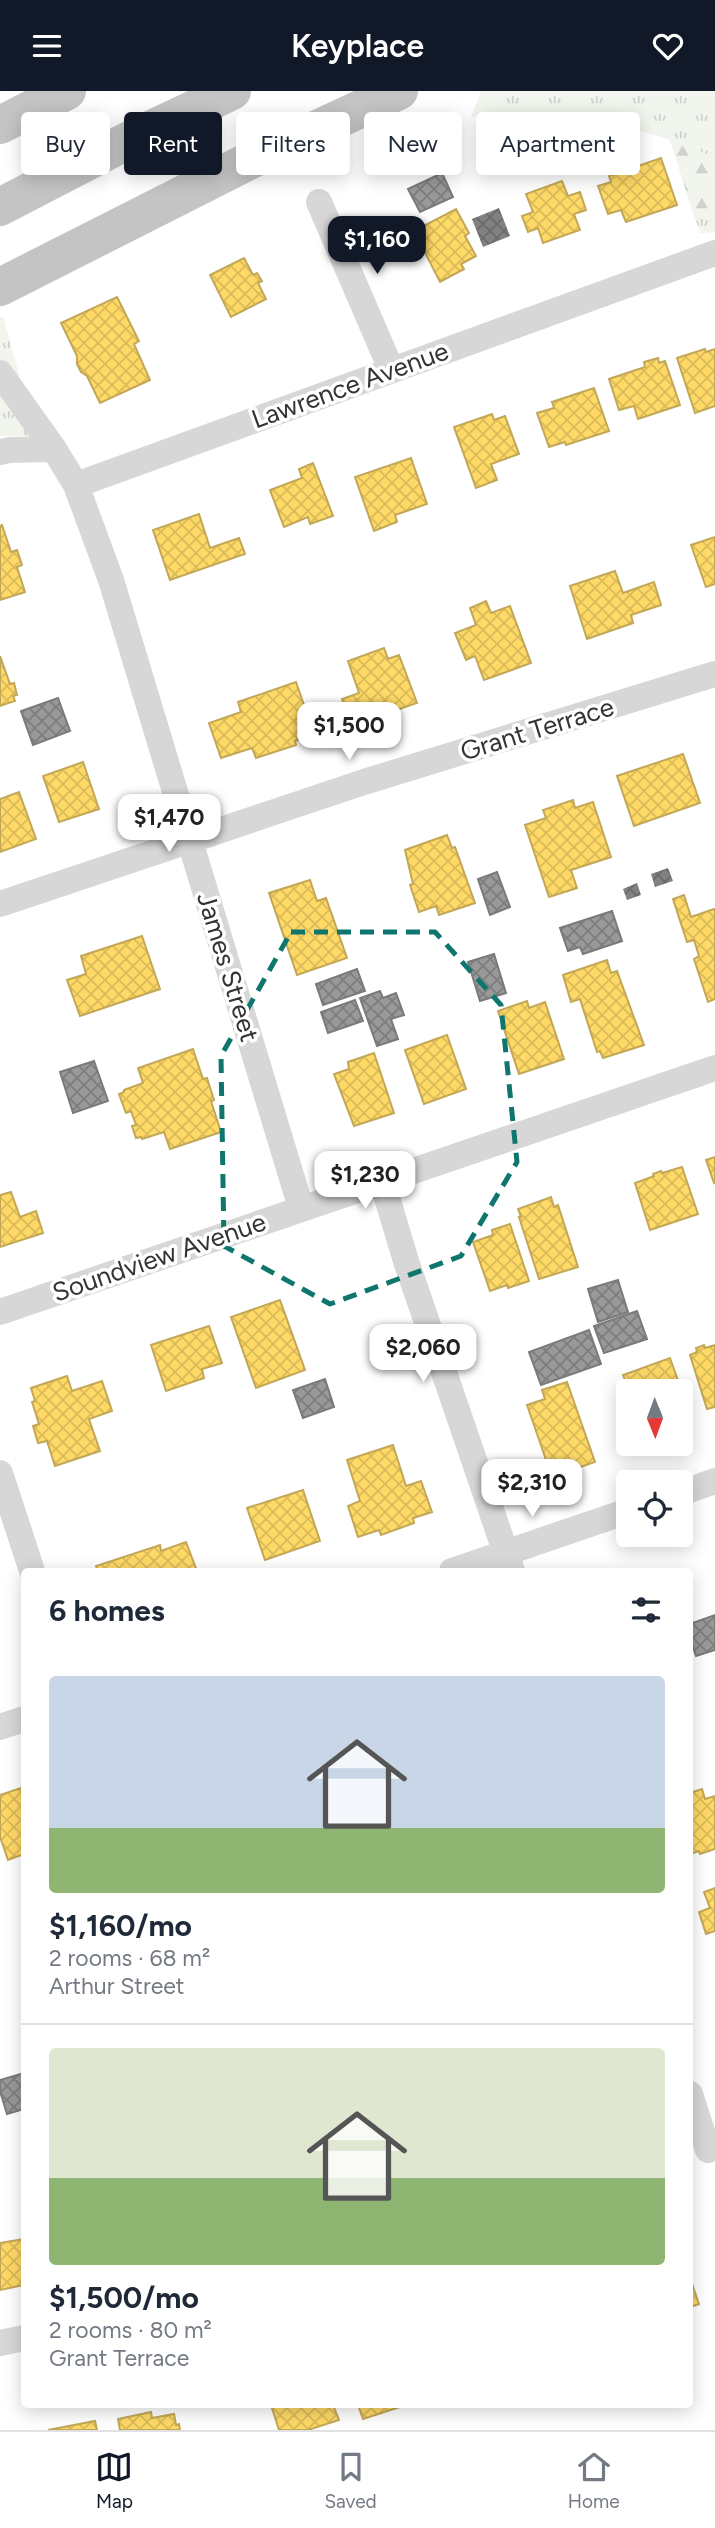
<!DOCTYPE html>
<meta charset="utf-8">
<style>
:root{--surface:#fff;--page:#f2f2f3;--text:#1f2937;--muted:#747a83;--line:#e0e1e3;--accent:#111827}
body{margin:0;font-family:Figtree,sans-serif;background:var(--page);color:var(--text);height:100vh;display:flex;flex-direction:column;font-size:26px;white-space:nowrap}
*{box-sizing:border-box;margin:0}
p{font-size:23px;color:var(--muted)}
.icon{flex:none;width:38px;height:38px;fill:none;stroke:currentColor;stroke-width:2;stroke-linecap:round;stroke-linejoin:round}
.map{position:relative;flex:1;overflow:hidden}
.sheet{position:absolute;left:21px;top:1477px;width:672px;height:840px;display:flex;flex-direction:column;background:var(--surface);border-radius:7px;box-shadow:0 4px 18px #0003}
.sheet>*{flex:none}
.top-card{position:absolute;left:21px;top:21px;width:674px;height:63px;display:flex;gap:14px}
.needle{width:46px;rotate:179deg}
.buttons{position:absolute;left:616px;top:1288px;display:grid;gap:14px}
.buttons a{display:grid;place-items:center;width:77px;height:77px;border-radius:7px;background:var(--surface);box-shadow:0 4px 18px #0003;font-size:35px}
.price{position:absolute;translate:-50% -60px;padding:0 16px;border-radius:14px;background:#fff;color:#222;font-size:23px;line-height:46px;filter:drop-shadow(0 2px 4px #0008)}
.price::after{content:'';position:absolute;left:50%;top:42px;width:21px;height:16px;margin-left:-10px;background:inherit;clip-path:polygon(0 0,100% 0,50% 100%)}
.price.selected{background:var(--accent);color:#fff}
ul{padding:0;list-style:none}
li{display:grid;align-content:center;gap:14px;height:371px;padding:0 28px}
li+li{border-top:2px solid var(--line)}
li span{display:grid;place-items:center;height:217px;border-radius:7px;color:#555}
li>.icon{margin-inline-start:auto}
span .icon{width:126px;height:126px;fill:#fffc;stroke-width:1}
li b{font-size:30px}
h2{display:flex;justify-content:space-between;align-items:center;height:84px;padding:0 28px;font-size:30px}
.chip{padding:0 24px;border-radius:7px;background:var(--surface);box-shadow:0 4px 18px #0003;font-size:24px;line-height:63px}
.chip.selected{background:var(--accent);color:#fff}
header{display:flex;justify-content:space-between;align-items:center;height:91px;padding:0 28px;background:var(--accent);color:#fff;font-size:32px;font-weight:600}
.tabs{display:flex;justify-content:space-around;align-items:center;height:98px;border-top:2px solid var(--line);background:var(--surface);font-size:19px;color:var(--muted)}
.tabs a{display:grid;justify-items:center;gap:4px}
.tabs .selected{color:var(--accent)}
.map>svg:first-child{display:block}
</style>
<header><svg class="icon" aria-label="menu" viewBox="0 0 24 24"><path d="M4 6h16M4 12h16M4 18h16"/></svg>Keyplace<svg class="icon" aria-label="heart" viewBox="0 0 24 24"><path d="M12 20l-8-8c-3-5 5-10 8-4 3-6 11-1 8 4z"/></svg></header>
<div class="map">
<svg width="715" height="2339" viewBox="0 0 715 2339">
<defs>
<pattern id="grass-tufts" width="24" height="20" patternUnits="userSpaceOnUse" patternTransform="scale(1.75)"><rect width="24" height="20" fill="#f1f5ed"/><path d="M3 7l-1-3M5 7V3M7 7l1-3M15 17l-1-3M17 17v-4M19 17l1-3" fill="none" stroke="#cfd2cc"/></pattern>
<pattern id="forest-firs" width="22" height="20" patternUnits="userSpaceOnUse" patternTransform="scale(1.75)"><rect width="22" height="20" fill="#f1f5ed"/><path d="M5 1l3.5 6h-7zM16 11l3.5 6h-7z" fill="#cfd2cc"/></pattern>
<pattern id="homes-cross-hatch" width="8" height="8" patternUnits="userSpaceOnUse" patternTransform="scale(1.75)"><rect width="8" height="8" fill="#ffd966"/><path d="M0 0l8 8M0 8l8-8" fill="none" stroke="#dbbb59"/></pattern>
<pattern id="industry-cross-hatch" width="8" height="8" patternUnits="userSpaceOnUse" patternTransform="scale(1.75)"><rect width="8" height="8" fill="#999"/><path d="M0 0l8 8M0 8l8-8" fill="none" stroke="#7d7d7d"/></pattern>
<pattern id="building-cross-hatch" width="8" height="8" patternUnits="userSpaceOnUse" patternTransform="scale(1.75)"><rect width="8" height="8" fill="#818181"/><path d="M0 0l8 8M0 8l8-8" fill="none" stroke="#6a6a6a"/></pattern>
</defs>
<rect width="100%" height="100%" fill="#fff"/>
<g fill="url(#grass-tufts)">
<polygon points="481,0 715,0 715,141 700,142 670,49 601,27 549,22 471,26"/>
<polygon points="3,225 36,345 0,345 0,227"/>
</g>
<polygon fill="url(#forest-firs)" points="670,49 715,66 715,128 695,128"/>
<g fill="url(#homes-cross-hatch)" stroke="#c2a757" stroke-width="2">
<polygon points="661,67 677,114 626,131 621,119 608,123 598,95 611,91 609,85"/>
<polygon points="562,90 568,105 580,101 586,119 574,123 580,139 543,152 538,137 528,141 522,125 533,121 526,103"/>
<polygon points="456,118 469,142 465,145 476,165 461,173 464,178 440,191 414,140"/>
<polygon points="244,167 253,184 257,182 262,190 258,192 266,208 231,226 210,184"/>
<polygon points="117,206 139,250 134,253 150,289 100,312 87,285 81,281 77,273 77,265 61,232"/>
<polygon points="705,258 706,261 715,258 715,315 695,322 677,267"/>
<polygon points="658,267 659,272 665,270 680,314 638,328 634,315 619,319 609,288 645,276 644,271"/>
<polygon points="594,297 609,340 566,354 565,351 549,356 537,322 554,317 552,311"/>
<polygon points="492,323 494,329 505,325 519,363 491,373 497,389 476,397 454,336"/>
<polygon points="411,367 427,413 395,424 397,431 374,440 355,386"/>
<polygon points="313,372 333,425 310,433 308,426 284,436 270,399 302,387 299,378"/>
<polygon points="199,423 210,457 239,447 245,463 170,489 153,439"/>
<polygon points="2,434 11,461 17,459 22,474 17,476 25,501 0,509 0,435"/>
<polygon points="715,446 715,493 706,496 691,454"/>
<polygon points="615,480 623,502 654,491 661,514 631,524 633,532 587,548 570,495"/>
<polygon points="486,510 491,522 510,515 531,572 484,589 475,565 466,569 455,542 476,534 470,517"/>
<polygon points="384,557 388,568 399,564 417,612 368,629 366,624 350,630 342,608 359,602 348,570"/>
<polygon points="0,565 10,593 14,592 17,604 13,605 15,610 0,615"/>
<polygon points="296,591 314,643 295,650 296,654 256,667 252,657 221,667 209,632 241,621 238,611"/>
<polygon points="683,663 700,712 634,735 617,685"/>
<polygon points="83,671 99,718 59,731 43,685"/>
<polygon points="19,701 36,748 0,761 0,708"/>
<polygon points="573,709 575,717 593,711 611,766 571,779 577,797 549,806 525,734 546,727 543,719"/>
<polygon points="447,744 452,757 455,756 475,812 439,824 436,815 419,821 410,794 413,793 405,759"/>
<polygon points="310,789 317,810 326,807 347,867 297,884 269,802"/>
<polygon points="684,804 691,826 714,818 715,820 715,908 708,911 694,868 699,865 694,849 687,851 673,808"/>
<polygon points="142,845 160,898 80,925 67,889 86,883 81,865"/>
<polygon points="607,869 611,882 617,880 644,954 603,967 600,960 597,961 580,908 571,911 563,884"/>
<polygon points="527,910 529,917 545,911 564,968 519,983 498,920"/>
<polygon points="447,944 466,998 424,1013 405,959"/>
<polygon points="193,958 203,988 207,987 214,1009 211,1010 221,1041 170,1058 164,1041 142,1048 141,1046 136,1047 132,1035 136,1034 131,1020 126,1022 119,1003 124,1001 124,999 143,992 138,977"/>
<polygon points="374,962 394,1022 354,1035 334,983 349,978 348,971"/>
<polygon points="715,1066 715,1091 714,1092 706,1069"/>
<polygon points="682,1076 698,1123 650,1139 635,1092 654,1085 653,1083 661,1080 662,1082"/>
<polygon points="11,1101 20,1126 36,1120 43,1142 0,1156 0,1104"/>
<polygon points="551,1106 554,1116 558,1114 578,1176 539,1188 519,1126 521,1126 518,1118"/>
<polygon points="510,1133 529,1190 508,1197 507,1194 490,1200 473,1151 493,1144 492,1139"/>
<polygon points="280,1209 305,1279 256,1297 231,1226"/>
<polygon points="209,1235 222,1272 202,1278 204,1287 166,1300 151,1254"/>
<polygon points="704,1254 705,1257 715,1254 715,1316 707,1318 690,1264 697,1261 696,1257"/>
<polygon points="670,1267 690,1323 681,1327 681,1300 629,1300 623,1284"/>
<polygon points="67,1285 72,1300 102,1290 112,1320 89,1328 100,1360 55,1375 47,1350 38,1352 33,1335 39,1333 32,1311 35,1310 31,1297"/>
<polygon points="567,1291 595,1371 552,1386 527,1314 545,1308 542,1299"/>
<polygon points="393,1354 406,1395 421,1390 432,1421 413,1427 414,1432 381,1444 379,1439 358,1446 348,1415 360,1410 347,1369"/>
<polygon points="303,1399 320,1450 265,1469 247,1417"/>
<polygon points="186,1451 197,1480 98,1480 96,1475 160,1454 161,1460"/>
<polygon points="21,1697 24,1708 24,1763 8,1769 0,1746 0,1704"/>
<polygon points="702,1698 705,1708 715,1705 715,1758 700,1763 699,1760 690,1763 690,1702"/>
<polygon points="715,1797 715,1840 706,1843 699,1821 710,1817 704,1801"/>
<polygon points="24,2148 24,2194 0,2199 0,2152"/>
<polygon points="690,2187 699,2213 690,2216"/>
<polygon points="271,2314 333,2314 339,2329 308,2339 279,2339"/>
<polygon points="358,2314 406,2314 363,2328"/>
<polygon points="151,2321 152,2327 174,2323 176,2334 179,2333 180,2339 120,2339 118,2328"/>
<polygon points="95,2330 97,2339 48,2339"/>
</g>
<g fill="url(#industry-cross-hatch)" stroke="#7a7a7a" stroke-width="2">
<polygon points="442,82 453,106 420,121 408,98"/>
<polygon points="58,607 70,640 33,654 21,620"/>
<polygon points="497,781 510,816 490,824 478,788"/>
<polygon points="612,820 622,850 583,863 580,856 568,860 560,837"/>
<polygon points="494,863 506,902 480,910 468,871"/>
<polygon points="357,878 365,900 323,914 316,893"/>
<polygon points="380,900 383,907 396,902 404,924 391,928 398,948 377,955 360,907"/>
<polygon points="355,909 363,930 328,942 321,921"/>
<polygon points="94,970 108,1010 73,1022 60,981"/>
<polygon points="618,1189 628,1221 598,1231 588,1198"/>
<polygon points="637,1220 647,1248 604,1262 594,1235"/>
<polygon points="589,1239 601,1273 541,1294 529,1261"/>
<polygon points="325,1288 334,1316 303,1327 293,1299"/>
<polygon points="715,1524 715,1559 696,1565 690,1547 690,1533"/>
<polygon points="24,1982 24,2018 7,2023 0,2000 0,1989"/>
</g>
<g fill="url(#building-cross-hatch)">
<polygon points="499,117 510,145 483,156 472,128"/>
<polygon points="668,777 673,790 655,796 651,783"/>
<polygon points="637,792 641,804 627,809 623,798"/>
</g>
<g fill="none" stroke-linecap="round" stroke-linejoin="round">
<g stroke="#d7d7d7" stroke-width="26">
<polyline points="319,111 391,278"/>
<polyline points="0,282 54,358"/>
<polyline points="0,361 10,359 54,358 76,394 111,489 301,1117"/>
<polyline points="76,394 715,162"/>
<polyline points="0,813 364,691 715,583"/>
<polyline points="382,1090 406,1170 512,1480"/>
<polyline points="0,1221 715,977"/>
<polyline points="0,1382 32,1480"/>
<polyline points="681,1402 715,1390"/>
<polyline points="452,1480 628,1420"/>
<polyline points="0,1636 24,1628"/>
<polyline points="690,2003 708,2059"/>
<polyline points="0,2252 24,2247"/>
</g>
<g stroke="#c4c4c4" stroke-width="38">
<polyline points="0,34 67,0"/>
<polyline points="0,116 137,45 232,0"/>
<polyline points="0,196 261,64 399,0"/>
</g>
</g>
<path fill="none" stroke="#0f766e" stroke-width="5" stroke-dasharray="14 9" stroke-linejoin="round" d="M291 841H435L501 914 517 1071 461 1165 330 1213 224 1155 221 965Z"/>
<g text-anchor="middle" stroke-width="7" stroke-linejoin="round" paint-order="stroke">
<g font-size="26" fill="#333" stroke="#fff">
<text transform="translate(350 294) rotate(-20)" y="9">Lawrence Avenue</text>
<text transform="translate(537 638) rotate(-17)" y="9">Grant Terrace</text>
<text transform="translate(228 876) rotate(73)" y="9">James Street</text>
<text transform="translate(159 1166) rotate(-19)" y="9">Soundview Avenue</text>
</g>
</g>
</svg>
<div class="buttons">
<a><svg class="needle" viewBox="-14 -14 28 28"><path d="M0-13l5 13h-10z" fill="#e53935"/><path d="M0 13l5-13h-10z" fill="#747a83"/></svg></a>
<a><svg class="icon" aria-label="locate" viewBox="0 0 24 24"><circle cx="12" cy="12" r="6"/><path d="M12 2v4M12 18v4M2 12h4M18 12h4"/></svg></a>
</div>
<b class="price selected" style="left:377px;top:185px">$1,160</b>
<b class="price" style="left:349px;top:671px">$1,500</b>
<b class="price" style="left:169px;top:763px">$1,470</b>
<b class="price" style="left:365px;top:1120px">$1,230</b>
<b class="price" style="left:423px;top:1293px">$2,060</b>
<b class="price" style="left:532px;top:1428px">$2,310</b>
<div class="top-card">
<a class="chip">Buy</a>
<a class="chip selected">Rent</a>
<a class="chip">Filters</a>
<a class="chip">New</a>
<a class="chip">Apartment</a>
</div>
<section class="sheet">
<h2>6 homes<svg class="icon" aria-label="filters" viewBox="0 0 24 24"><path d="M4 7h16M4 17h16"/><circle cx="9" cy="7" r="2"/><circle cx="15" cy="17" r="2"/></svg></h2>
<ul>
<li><span style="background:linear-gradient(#c9d6e8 70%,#8fb573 0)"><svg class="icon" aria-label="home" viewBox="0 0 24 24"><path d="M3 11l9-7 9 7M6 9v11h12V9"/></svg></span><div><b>$1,160/mo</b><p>2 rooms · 68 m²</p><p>Arthur Street</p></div></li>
<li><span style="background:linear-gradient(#dfe7d0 60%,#8fb573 0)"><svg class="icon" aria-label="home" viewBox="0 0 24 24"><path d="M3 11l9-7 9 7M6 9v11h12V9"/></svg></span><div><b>$1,500/mo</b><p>2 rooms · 80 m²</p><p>Grant Terrace</p></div></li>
</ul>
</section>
</div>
<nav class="tabs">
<a class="selected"><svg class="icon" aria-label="map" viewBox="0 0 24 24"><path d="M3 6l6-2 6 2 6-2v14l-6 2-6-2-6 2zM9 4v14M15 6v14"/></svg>Map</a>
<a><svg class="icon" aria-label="saved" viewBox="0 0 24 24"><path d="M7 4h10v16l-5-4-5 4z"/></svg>Saved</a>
<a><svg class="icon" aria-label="home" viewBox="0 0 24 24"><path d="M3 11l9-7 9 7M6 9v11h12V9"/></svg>Home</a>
</nav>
